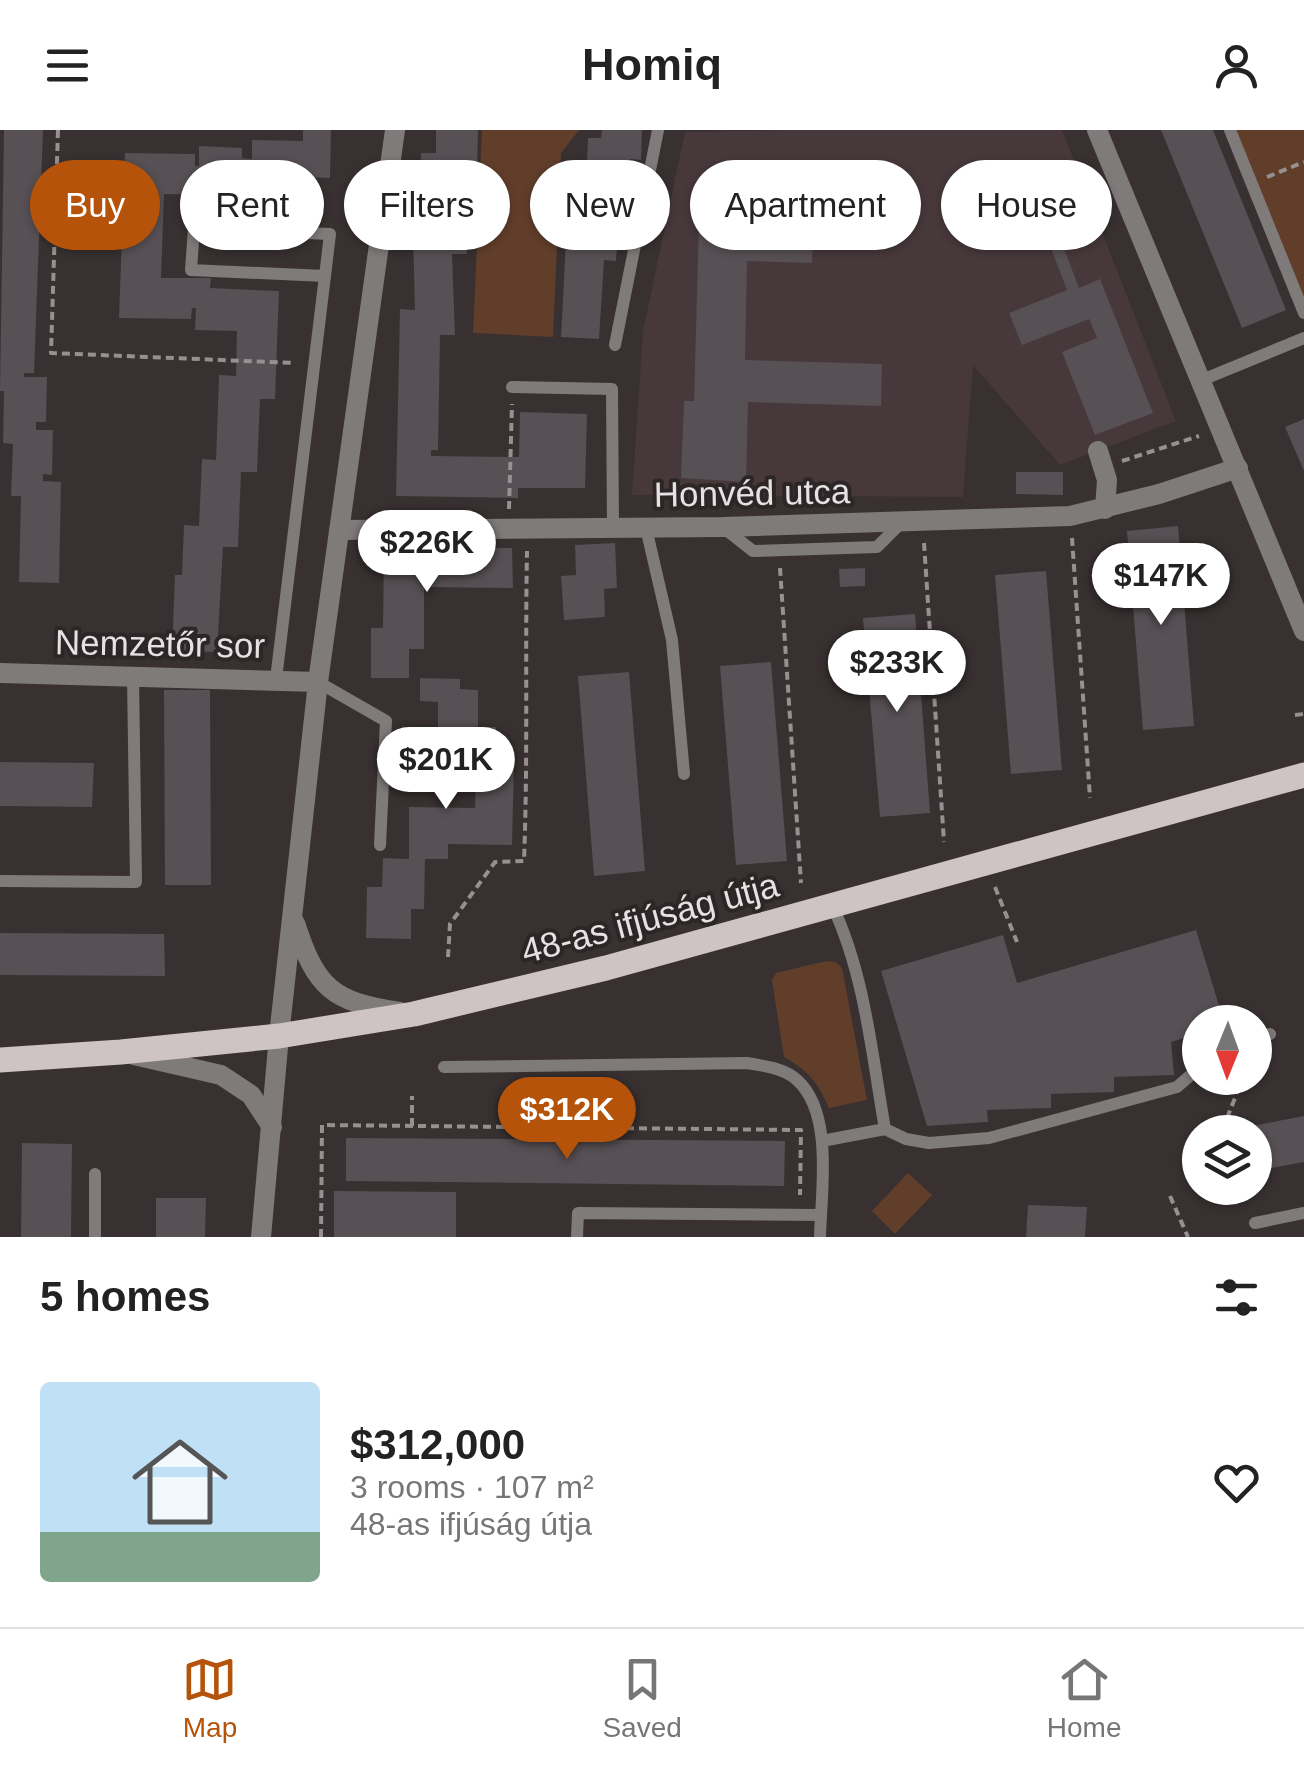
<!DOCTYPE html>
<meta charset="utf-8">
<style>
:root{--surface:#fff;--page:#f6f6f6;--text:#222;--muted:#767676;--line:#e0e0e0;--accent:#b45309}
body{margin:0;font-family:Helvetica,sans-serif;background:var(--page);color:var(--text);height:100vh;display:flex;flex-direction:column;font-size:38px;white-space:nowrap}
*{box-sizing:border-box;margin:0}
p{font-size:32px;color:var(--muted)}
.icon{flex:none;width:55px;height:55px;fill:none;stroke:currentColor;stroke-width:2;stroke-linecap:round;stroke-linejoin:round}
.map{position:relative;height:1107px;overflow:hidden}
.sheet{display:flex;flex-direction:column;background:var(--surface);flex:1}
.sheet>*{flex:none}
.banner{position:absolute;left:30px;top:30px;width:1245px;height:90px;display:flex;gap:20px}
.needle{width:65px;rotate:181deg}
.tools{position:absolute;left:1182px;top:875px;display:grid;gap:20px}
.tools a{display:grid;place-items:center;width:90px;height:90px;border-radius:50%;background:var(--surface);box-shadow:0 2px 8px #0004;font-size:50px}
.price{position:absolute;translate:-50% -85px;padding:0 22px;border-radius:35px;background:#fff;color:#222;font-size:32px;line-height:65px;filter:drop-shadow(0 2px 5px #0008)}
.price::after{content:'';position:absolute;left:50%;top:60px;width:30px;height:22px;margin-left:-15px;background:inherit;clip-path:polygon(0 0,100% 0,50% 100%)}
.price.on{background:var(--accent);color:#fff}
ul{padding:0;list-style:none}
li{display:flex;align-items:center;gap:30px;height:250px;padding:0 40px}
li+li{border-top:2px solid var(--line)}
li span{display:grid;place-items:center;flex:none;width:280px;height:200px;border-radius:10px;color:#555}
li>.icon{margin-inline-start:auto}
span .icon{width:120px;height:120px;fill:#fffc;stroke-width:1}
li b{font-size:42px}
h2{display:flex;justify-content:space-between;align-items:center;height:120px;padding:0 40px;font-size:42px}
.tag{padding:0 35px;border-radius:45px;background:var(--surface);box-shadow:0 2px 8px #0004;font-size:35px;line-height:90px}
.tag.on{background:var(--accent);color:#fff}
header{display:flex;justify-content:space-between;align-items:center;height:130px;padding:0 40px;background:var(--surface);font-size:45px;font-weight:600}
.tab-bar{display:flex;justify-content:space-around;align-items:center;height:140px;border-top:2px solid var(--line);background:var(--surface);font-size:28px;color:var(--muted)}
.tab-bar a{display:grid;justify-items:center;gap:5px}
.tab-bar .on{color:var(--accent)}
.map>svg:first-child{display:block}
</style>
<header><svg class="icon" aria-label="menu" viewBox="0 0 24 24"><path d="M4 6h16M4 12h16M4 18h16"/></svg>Homiq<svg class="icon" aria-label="person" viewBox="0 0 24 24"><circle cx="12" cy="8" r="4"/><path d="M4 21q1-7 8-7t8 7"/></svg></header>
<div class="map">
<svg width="1304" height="1107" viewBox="0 0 1304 1107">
<rect width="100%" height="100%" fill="#383031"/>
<polygon fill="#47383b" points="784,0 1062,0 1176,291 1060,335 973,235 963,367 632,365 643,201 685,2"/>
<g fill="#613e2a">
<polygon points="482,0 579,0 561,23 553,207 473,203"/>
<polygon points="1230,0 1304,0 1304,183"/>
<path d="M826 831 835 832 842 838 867 970 829 978C818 953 808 940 784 927L772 850 776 843Z"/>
<polygon points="908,1043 932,1065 895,1104 872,1081"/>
</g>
<g fill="#575054">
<polygon points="4,0 43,0 34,243 24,243 24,247 47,247 46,292 36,292 36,300 53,300 52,345 43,344 43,351 61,352 59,453 19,452 21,366 11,366 13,314 3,313 4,261 0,261"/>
<polygon points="303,0 331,0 330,48 266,46 266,57 215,56 215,65 164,64 161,148 211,148 210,158 279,161 275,269 260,269 257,342 241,342 238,417 223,417 217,522 172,521 175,445 182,445 184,395 199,396 202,329 216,330 219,245 236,246 237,201 195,200 196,178 192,178 191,189 119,188 125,23 195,24 195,36 199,36 199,16 242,18 242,28 252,29 252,10 303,11"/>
<polygon points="436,0 478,0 477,44 461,43 460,80 467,80 467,124 452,124 455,205 440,205 438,320 431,320 431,326 519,327 520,282 587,284 585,358 518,358 518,368 396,366 400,179 415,180 413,103 427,103 427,79 420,79 421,23 436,23"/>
<polygon points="602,0 642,0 641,30 630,29 627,86 619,85 616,131 604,130 599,209 561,207 566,110 589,111 590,102 576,101 576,52 586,52 588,8 601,8"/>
<polygon points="1161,0 1213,0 1286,180 1242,198"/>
<polygon points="1063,36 1074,66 1068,69 1079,97 1059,105 1079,158 1100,149 1153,283 1095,305 1062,222 1097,208 1089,189 1022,215 1009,183 1067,160 1037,82 977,105 965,74"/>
<polygon points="749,64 814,66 812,133 747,131 745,230 882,234 881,276 748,272 746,352 681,348 684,271 694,271 699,92 749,93"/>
<polygon points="1304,289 1304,341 1285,297"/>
<polygon points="1016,342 1063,342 1063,365 1016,364"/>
<polygon points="1178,396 1194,596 1143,600 1127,401"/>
<polygon points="615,413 617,458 604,459 605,487 564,490 561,446 576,445 575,415"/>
<polygon points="384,417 512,418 513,458 424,457 424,519 409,519 409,548 371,548 371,498 383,498"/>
<polygon points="865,438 865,456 840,457 839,439"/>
<polygon points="1046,441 1062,640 1011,644 995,445"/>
<polygon points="915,484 930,683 880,687 863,488"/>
<polygon points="771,532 787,731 736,735 720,536"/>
<polygon points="629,542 645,741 594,746 578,546"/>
<polygon points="420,548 460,549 460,559 478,560 478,597 496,597 496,634 514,634 512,715 448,714 448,729 425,729 424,779 411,779 411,809 366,808 367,757 382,757 383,728 409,729 409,677 475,678 476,646 457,646 457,609 438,609 438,572 420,571"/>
<polygon points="164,560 210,560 211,755 165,755"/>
<polygon points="0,632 94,633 92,677 0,676"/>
<polygon points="1196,800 1224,892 1200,892 1200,903 1171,912 1174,945 1114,947 1114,962 1051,964 1051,978 987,980 988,992 927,996 881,841 1003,805 1017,853"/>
<polygon points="0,803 164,804 165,846 0,845"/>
<polygon points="1304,986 1304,1032 1255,1041 1255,1002 1221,1002"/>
<polygon points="346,1008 785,1011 784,1056 346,1051"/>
<polygon points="22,1013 72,1014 71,1107 21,1107"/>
<polygon points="334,1061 456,1062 456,1107 334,1107"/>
<polygon points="156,1068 206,1068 205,1107 156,1107"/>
<polygon points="1028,1075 1087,1077 1085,1107 1026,1107"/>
</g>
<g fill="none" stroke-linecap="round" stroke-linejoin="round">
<g stroke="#979091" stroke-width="4" stroke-dasharray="8 5" stroke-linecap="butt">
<polyline points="58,0 51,223 294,233"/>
<polyline points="1267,47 1304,32"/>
<polyline points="1122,331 1199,306"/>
<polyline points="509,379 512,274"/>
<polyline points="1072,408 1090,668"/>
<polyline points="924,413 944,712"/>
<polyline points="780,438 801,753"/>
<polyline points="1295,585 1304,584"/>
<polyline points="995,757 1017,812"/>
<path d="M448 827 450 794 495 732 524 731C528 628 525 524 527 421"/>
<polyline points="1227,988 1243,948"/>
<polyline points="412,996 412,966"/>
<polyline points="1170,1066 1188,1107"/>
<polyline points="321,1107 322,995 801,1000 800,1065"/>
</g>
<g stroke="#7f7b7a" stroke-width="12">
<polyline points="1230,0 1304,183"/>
<polyline points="615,215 658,0"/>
<polyline points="1202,250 1304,208"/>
<polyline points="512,257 612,259 613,399"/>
<polyline points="646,398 672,510 684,644"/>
<polyline points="725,399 753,421 877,417 902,392"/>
<polyline points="276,549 325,146 330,104 194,98 191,140 325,146"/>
<polyline points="318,552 386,591 380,715"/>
<polyline points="0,751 136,752 133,546"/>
<path d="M833 777C865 846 872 925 885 999L906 1009 929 1013 989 1008 1177 957 1200 937"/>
<polyline points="1255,909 1270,904"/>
<path d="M444 937 747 933C764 936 784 938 797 950 834 983 821 1062 820 1107"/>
<polyline points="822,1011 885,999"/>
<polyline points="1255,1093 1304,1083"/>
<polyline points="95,1107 95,1044"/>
<polyline points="577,1107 578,1083 821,1085"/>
</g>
<g stroke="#7f7b7a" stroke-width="20">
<polyline points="1097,0 1304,501"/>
<polyline points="1098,321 1107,350 1105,379"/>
<polyline points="339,400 723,397 1070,386 1159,364 1238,338"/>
<polyline points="0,543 318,552"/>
<path d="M295 793C316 858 332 872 400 882"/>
<polyline points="134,925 221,945 251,965 272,997"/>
<polyline points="261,1107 279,906 318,552 395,0"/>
</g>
<polyline stroke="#cdc4c3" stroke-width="25" points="0,930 121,922 279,906 414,884 606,838 1304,645"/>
</g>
<g text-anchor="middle" stroke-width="8" stroke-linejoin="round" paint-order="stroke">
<g font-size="35" fill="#e6e1e2" stroke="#2d2627">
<text transform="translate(752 363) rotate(-1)" y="12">Honvéd utca</text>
<text transform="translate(160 514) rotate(1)" y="12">Nemzetőr sor</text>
<text transform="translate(650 788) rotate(-15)" y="12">48-as ifjúság útja</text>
</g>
</g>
</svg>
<div class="tools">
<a><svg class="needle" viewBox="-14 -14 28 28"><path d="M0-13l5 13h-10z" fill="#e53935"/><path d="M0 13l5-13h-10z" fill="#767676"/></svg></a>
<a><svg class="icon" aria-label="layers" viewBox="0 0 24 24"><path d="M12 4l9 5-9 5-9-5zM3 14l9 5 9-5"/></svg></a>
</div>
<b class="price" style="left:427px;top:465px">$226K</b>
<b class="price" style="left:1161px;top:498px">$147K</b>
<b class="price" style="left:897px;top:585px">$233K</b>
<b class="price" style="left:446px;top:682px">$201K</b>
<b class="price on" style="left:567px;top:1032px">$312K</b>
<div class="banner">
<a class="tag on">Buy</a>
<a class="tag">Rent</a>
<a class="tag">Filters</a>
<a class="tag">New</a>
<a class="tag">Apartment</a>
<a class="tag">House</a>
</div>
</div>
<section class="sheet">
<h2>5 homes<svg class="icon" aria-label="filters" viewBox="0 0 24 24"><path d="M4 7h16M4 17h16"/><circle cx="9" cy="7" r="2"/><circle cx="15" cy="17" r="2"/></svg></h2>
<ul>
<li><span style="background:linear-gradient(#bfe0f5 75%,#7fa58c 0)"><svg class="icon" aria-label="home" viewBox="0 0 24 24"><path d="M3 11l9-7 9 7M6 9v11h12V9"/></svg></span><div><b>$312,000</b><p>3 rooms · 107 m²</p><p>48-as ifjúság útja</p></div><svg class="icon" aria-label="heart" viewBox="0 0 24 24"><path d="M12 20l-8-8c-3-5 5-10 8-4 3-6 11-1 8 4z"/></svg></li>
</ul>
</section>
<nav class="tab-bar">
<a class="on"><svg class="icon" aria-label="map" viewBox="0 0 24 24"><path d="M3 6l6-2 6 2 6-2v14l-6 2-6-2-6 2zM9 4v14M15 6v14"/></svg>Map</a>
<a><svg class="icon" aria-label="saved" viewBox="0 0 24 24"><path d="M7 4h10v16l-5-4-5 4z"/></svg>Saved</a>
<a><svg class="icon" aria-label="home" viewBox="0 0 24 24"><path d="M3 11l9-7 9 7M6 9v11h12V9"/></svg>Home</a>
</nav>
